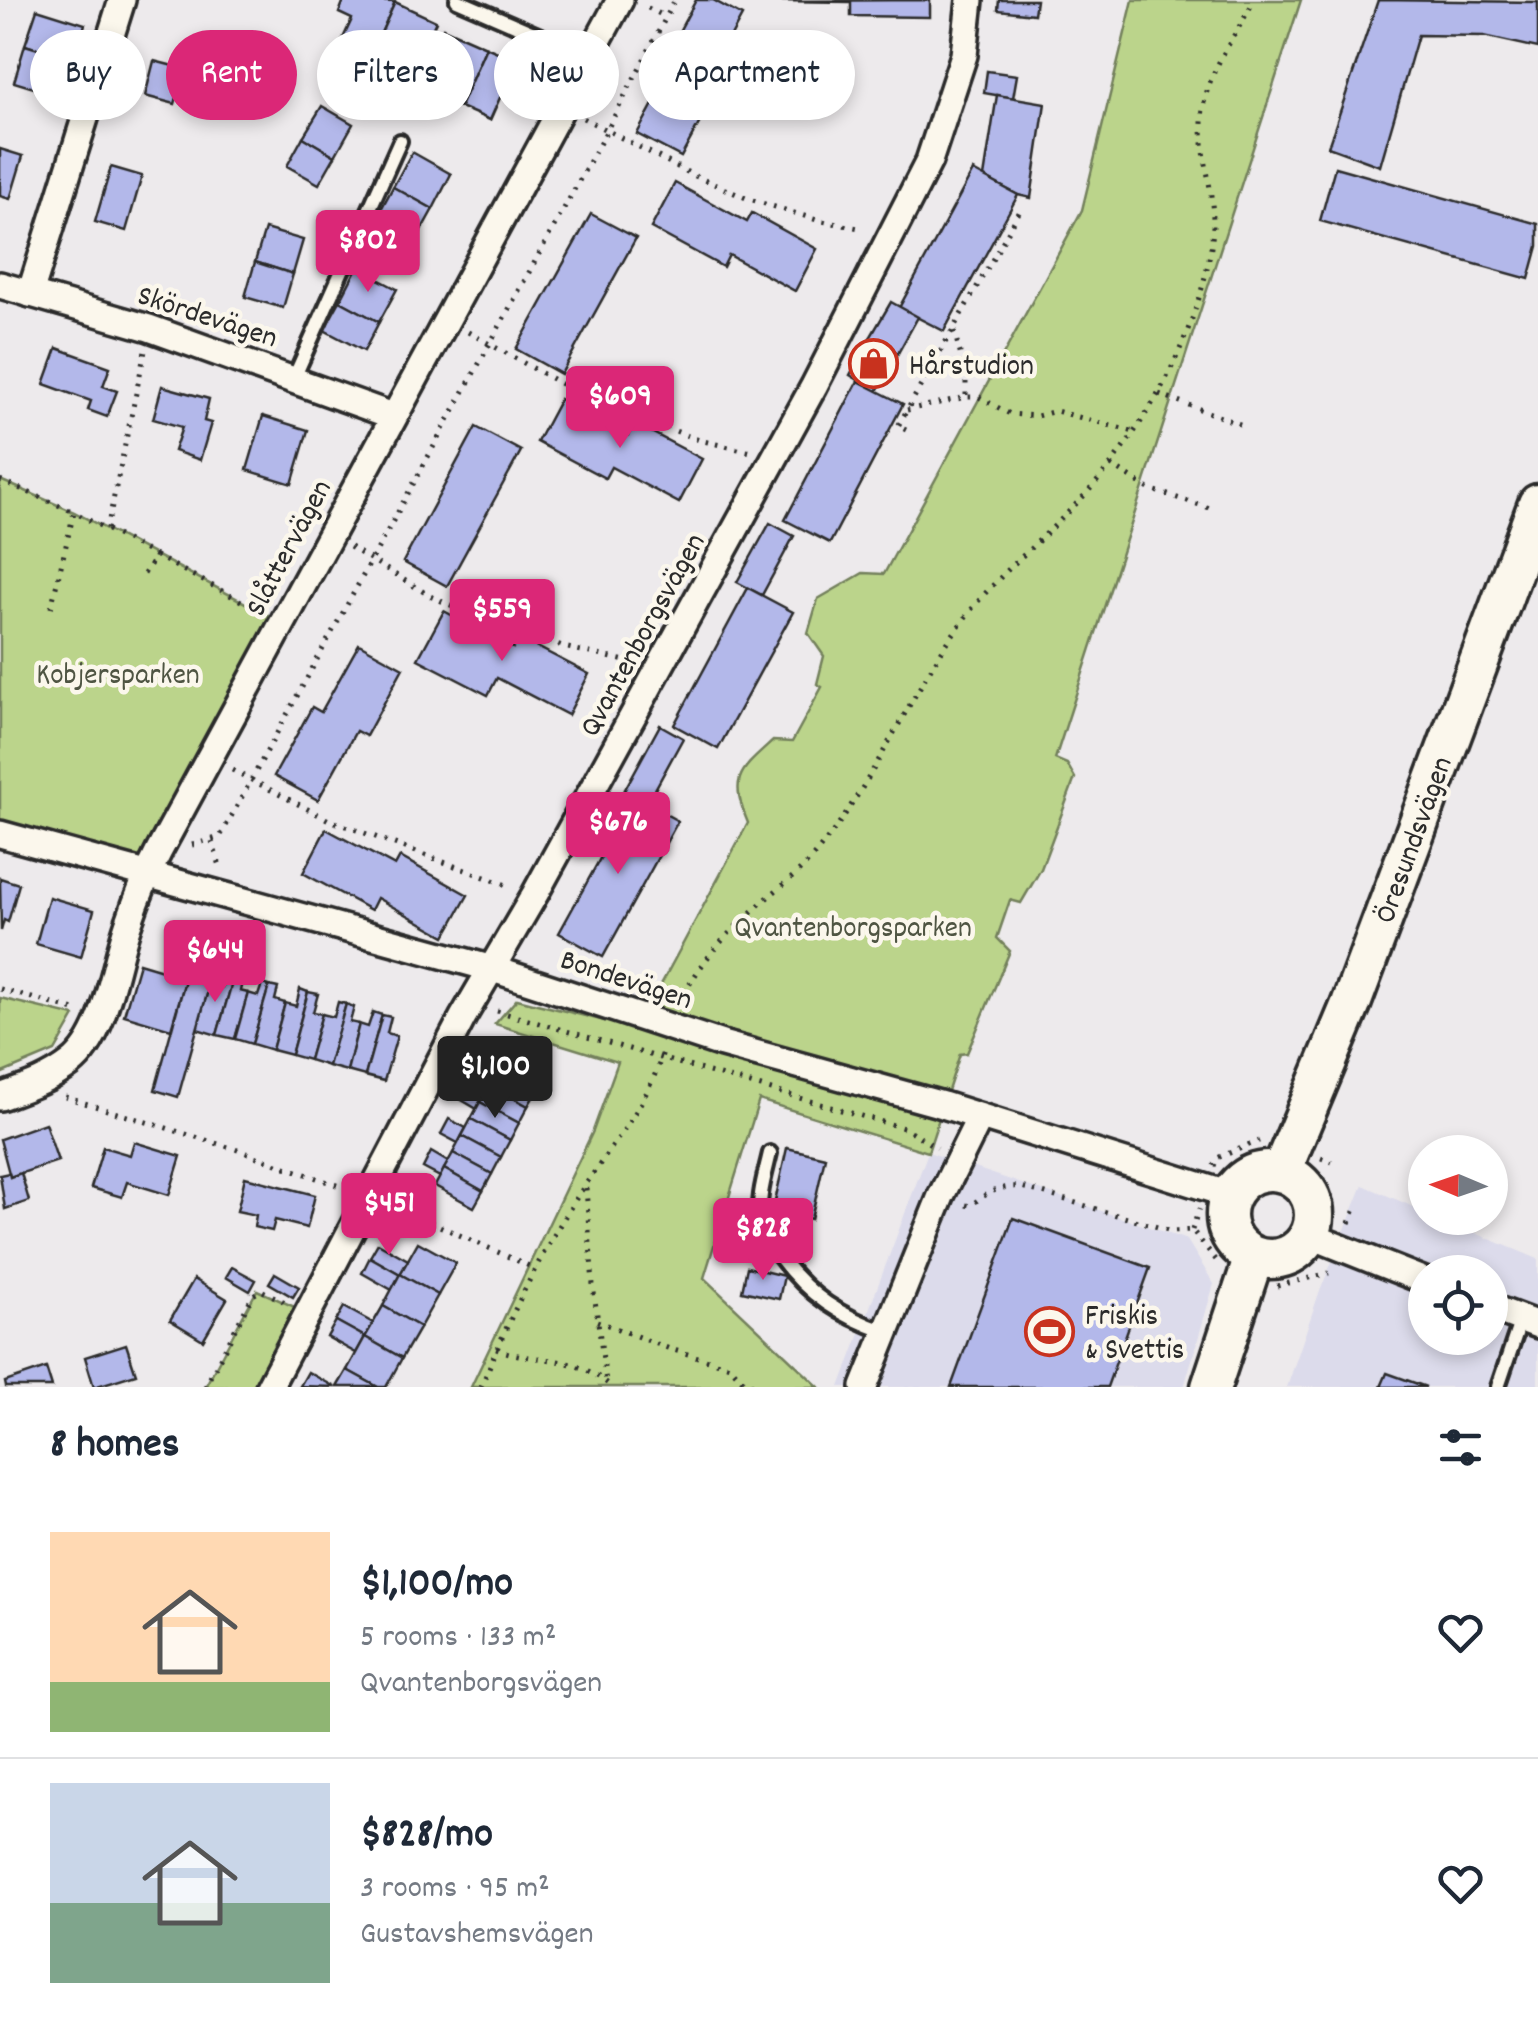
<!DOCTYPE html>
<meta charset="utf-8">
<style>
:root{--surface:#fff;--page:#f6f6f7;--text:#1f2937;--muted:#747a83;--line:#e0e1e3;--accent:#db2777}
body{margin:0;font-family:Dekko,sans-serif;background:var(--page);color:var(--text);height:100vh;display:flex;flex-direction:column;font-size:38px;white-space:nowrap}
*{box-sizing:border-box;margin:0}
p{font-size:32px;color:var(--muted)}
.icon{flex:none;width:55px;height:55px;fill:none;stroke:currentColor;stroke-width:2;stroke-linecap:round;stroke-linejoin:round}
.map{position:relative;height:1387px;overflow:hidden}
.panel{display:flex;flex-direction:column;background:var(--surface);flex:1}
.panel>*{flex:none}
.hud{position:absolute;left:30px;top:30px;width:1000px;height:90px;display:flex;gap:20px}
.needle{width:65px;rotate:272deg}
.controls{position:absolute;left:1408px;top:1135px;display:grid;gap:20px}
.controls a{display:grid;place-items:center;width:100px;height:100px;border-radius:50%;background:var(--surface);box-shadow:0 5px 15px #0003;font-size:50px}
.price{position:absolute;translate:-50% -85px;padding:0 22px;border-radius:10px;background:var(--accent);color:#fff;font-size:32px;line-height:65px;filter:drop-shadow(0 2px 5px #0008)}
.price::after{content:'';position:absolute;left:50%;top:60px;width:30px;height:22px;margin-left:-15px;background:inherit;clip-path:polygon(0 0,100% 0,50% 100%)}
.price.selected{background:#222;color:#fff}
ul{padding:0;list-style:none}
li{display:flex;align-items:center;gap:30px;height:250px;padding:0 50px}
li+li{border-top:2px solid var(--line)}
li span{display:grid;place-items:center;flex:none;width:280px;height:200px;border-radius:0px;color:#555}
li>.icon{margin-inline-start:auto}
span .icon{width:120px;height:120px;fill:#fffc;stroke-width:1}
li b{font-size:42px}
h2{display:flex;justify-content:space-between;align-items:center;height:120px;padding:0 50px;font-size:42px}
.tag{padding:0 35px;border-radius:45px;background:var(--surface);box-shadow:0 5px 15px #0003;font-size:35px;line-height:90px}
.tag.selected{background:var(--accent);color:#fff}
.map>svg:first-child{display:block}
</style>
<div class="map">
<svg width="1538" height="1387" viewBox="0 0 1538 1387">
<rect width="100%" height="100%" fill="#edeaec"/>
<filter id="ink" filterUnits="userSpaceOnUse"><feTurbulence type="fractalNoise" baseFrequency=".01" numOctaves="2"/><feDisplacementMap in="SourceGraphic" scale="20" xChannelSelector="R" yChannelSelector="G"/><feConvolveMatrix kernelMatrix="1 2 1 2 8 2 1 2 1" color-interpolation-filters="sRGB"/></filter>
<g filter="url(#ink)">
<g fill="#dcdbeb" fill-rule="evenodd">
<polygon points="928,1152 1187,1240 1214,1284 1184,1387 840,1387"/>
<path d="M1363 1185 1425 1212V1218H1439L1538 1259V1387H1287L1318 1296ZM1425 1272H1490V1338H1425Z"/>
</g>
<g fill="#bbd48b" stroke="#73805b" stroke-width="2.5">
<path d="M1133 0H1301L1055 759 1067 764 1075 778 1041 869 1021 903 1010 900 997 938 1010 951 967 1053 960 1054 928 1152 759 1100 704 1278 819 1387H471L593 1131 618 1062 495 1024 517 999 637 1029 748 823C729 777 739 772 773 741L792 742 822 687 817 684 824 656 808 633 818 599 863 573 884 574 1082 210Z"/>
<polygon points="0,480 74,512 283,623 147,874 0,834"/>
<polygon points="0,998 75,1016 55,1051 0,1074"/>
<polygon points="257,1290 308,1313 269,1387 205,1387"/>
</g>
<g fill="#b3b8ea" stroke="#2b2b2b" stroke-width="2.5">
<polygon points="344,0 395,2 368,62 338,49 352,19 339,13"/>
<polygon points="696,0 713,0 742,16 704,86 716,92 681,157 637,134 672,69 662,63"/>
<polygon points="930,0 930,17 851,16 851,2 774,1"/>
<polygon points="999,0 1036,0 1034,14 998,10"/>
<polygon points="1378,0 1538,2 1538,48 1484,36 1418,35 1380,166 1328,147"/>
<polygon points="395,2 436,21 422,51 409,46 396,74 368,62"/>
<polygon points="37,9 85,24 74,60 25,45"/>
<polygon points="443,28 486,47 460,107 431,94 443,64 430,58"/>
<polygon points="25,45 74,60 63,97 14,82"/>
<polygon points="486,47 530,66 516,97 503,91 490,120 460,107"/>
<polygon points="154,61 185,69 175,104 145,96"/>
<polygon points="987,71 1017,75 1013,98 984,93"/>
<polygon points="997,95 1045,103 1031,198 1018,195 984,177"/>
<polygon points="322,106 353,124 335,156 303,137"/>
<polygon points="303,137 335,156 319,184 287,166"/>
<polygon points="0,149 23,156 10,199 0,196"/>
<polygon points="412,152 451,174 433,209 393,187"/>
<polygon points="111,167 142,176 126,231 95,222"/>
<polygon points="1335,167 1538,224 1538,246 1529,279 1320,221"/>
<polygon points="973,171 1018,195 944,331 899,308"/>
<polygon points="675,183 747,222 752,213 817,249 795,291 729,255 723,267 651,228"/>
<polygon points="393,187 433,209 418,236 378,215"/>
<polygon points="591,214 636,238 561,374 516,349"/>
<polygon points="265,229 303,240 293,274 255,262"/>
<polygon points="255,262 293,274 283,308 245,297"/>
<polygon points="357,268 397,289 379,322 340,301"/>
<polygon points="340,301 379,322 364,351 324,330"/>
<polygon points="891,302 918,317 898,353 870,338"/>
<polygon points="870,338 898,353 877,391 850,375"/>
<polygon points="57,348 110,367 103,386 117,391 107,417 88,410 91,401 44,384"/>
<polygon points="858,381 903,404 830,543 785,520"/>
<polygon points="162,386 209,399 204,421 211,423 200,460 174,451 182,427 153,419"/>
<polygon points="560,399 628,435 634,423 702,459 679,503 611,467 605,478 537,442"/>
<polygon points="263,416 308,430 292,484 247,470"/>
<polygon points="476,427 521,451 447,586 403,562"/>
<polygon points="770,523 794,536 762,595 737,582"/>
<polygon points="748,588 793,612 718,749 674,725"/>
<polygon points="444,611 513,648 518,637 589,674 568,715 497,678 488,695 418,659"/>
<polygon points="359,644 403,668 366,736 356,731 318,800 274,776 312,707 321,712"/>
<polygon points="660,725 683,738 647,804 624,791"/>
<polygon points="634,797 678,821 603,957 559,933"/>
<polygon points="326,829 395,866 400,857 468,895 445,936 377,898 371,910 303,873"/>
<polygon points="0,878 19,884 8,922 4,920 1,931"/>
<polygon points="49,897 94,910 81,957 36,944"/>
<polygon points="139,963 186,977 171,1029 124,1015"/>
<polygon points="227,970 235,972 217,1035 197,1029 210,983 222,987"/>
<polygon points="235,972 244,974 240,991 248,993 235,1039 217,1035"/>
<polygon points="186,977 210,983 178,1097 155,1090"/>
<polygon points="262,984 269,986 252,1044 235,1039 248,993 258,996"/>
<polygon points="269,986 278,988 275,1000 285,1003 272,1050 252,1044"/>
<polygon points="300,989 308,992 291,1055 272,1050 285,1003 296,1006"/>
<polygon points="308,992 318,994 313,1012 322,1014 309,1060 291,1055"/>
<polygon points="338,1002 346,1004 328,1066 309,1060 322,1014 334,1017"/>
<polygon points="346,1004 354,1007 350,1022 359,1024 347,1071 328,1066"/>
<polygon points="373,1012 382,1015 365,1076 347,1071 359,1024 368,1027"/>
<polygon points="382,1015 391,1017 387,1033 397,1036 384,1081 365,1076"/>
<polygon points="485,1051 502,1060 494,1075 477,1066"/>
<polygon points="507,1051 547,1072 538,1089 498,1068"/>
<polygon points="498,1068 538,1089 528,1106 489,1085"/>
<polygon points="468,1084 485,1093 477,1109 460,1099"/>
<polygon points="489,1085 528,1106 519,1123 480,1102"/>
<polygon points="480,1102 519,1123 510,1140 471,1119"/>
<polygon points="449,1119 466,1128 458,1143 441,1134"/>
<polygon points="471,1119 510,1140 501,1157 462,1136"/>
<polygon points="45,1123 58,1161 10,1177 0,1139"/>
<polygon points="462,1136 501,1157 492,1174 453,1153"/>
<polygon points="134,1142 181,1156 169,1195 127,1182 122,1197 91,1188 103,1147 130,1155"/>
<polygon points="787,1148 825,1157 811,1219 773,1210"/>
<polygon points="431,1152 448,1162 440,1177 423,1168"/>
<polygon points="453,1153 492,1174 483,1191 444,1169"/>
<polygon points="444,1169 483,1191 474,1207 435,1186"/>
<polygon points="9,1173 10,1177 21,1173 29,1201 5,1209 0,1175"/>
<polygon points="245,1177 315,1195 307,1228 275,1220 272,1231 254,1227 256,1215 237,1211"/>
<polygon points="1013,1218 1150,1268 1107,1387 951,1387"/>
<polygon points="418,1242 456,1263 438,1295 400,1274"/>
<polygon points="378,1243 408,1260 400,1274 370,1257"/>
<polygon points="370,1257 400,1274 392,1290 362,1273"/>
<polygon points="232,1267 256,1280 250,1291 226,1277"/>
<polygon points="747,1267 784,1276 779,1299 742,1291"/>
<polygon points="275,1273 299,1287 293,1297 269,1283"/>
<polygon points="400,1274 438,1295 420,1327 383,1306"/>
<polygon points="194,1279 227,1299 203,1340 170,1320"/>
<polygon points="383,1306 420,1327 402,1358 365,1337"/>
<polygon points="344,1307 373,1323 365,1337 336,1321"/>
<polygon points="336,1321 365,1337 356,1353 327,1337"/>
<polygon points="365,1337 402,1358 386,1387 378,1387 347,1370"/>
<polygon points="126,1344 136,1374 94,1387 85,1357"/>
<polygon points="46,1368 52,1387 6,1387 5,1382"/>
<polygon points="347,1370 378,1387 337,1387"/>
<polygon points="308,1372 335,1387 300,1386"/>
<polygon points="1387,1373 1426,1387 1381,1387"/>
</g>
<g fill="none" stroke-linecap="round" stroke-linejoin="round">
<defs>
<g id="lane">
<polyline points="457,0 589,57"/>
<polyline points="294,378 400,141"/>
<path d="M770 1153C765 1175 757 1199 761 1222 763 1235 772 1246 780 1257 809 1296 840 1316 886 1332"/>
<polyline points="1498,1387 1521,1319"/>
</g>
<g id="street">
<polyline points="0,285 149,328 393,416"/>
<polyline points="30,294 122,0"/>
<polyline points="0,834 493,969 722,1044 943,1105 1230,1195"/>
<path d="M0 1097C25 1088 48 1081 70 1064 107 1036 114 963 129 922 137 898 147 874 159 851L620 0"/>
<polyline points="1309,1235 1425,1281"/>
<polyline points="1490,1307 1538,1325"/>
<polyline points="269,1387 463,1017 535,894 814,386 929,161 964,55 970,0"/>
<polyline points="864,1387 941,1196 980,1117"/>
</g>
<g id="secondary">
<circle cx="1270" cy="1215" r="44"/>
<polyline points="1281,1172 1351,1004 1538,504"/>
<polyline points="1211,1387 1254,1257"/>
</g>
</defs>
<use href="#lane" stroke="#2b2b2b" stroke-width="20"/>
<use href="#street" stroke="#2b2b2b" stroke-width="32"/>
<use href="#secondary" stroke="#2b2b2b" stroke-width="45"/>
<g stroke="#2b2b2b" stroke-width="5" stroke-dasharray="2.5 8" stroke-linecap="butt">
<polyline points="648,8 666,17"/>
<polyline points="583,118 695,176 746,198 817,220 864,229"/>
<polyline points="954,331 966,375 966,397"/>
<polyline points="468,332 583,396 699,440 751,452"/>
<polyline points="1159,394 1245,426"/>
<polyline points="907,410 966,397 979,397 1010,414 1037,416 1056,411 1134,432"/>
<polyline points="906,430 898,426 1021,209"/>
<polyline points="1111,465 1149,489 1216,510"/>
<polyline points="0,480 74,512"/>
<polyline points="107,529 145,351"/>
<polyline points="350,547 432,597 472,614 568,648 634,663"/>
<polyline points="144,574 156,556 262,612"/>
<polyline points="51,608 74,512 156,556"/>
<polyline points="232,770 329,820 512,887"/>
<polyline points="212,841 221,869"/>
<polyline points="192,845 220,837 608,128 675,0"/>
<polyline points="0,989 78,1011"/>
<path d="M680 1003C699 961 731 929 766 899 781 886 798 874 811 859 878 782 911 684 975 605 1006 568 1044 538 1077 503 1109 471 1135 433 1158 394 1183 350 1213 273 1213 222 1213 184 1198 146 1203 109 1209 68 1236 36 1254 0"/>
<polyline points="497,1011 907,1129 937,1148"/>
<polyline points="65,1097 235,1149 345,1188"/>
<polyline points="1321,1158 1332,1162"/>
<polyline points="1214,1166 1217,1158 1259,1141"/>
<polyline points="586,1188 593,1285 606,1382"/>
<polyline points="392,1205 536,1269"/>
<path d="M966 1205 970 1206C986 1193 1000 1185 1022 1187L1171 1231 1192 1230 1217 1261"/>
<polyline points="1349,1223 1356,1207"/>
<polyline points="1192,1230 1199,1209"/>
<polyline points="1277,1286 1329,1273"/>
<polyline points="597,1321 670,1349 730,1366 744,1382 762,1387"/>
<path d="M496 1349C542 1365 569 1351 612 1387"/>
<polyline points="205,1387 253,1295 261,1290 287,1303"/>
<path d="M481 1387C507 1323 537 1260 574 1202 604 1154 648 1107 663 1051"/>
</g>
<use href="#lane" stroke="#fbf7ec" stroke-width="12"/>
<use href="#street" stroke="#fbf7ec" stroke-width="25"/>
<use href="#secondary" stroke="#fbf7ec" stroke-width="38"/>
</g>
</g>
<defs>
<symbol id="shop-ring" viewBox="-11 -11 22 22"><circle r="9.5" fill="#fbf7ec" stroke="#c8321e" stroke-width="1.5"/><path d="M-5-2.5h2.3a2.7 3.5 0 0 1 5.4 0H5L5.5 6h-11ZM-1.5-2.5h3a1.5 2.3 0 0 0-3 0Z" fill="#c8321e"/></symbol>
<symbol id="stadium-ring" viewBox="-11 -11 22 22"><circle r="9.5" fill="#fbf7ec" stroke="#c8321e" stroke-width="1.5"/><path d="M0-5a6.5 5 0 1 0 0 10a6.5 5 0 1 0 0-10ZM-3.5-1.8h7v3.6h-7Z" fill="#c8321e"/></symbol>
</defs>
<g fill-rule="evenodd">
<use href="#shop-ring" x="846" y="336" width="55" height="55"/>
<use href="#stadium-ring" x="1022" y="1304" width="55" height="55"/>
</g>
<g text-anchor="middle" stroke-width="9" stroke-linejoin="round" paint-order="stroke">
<g font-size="30" fill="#2b2b2b" stroke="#fbf7ec">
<text transform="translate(208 315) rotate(18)" y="10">Skördevägen</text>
<text transform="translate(287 547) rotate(-62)" y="10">Slåttervägen</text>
<text transform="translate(641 634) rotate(-61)" y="10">Qvantenborgsvägen</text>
<text transform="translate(1412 839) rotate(-70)" y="10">Öresundsvägen</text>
<text transform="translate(627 978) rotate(18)" y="10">Bondevägen</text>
</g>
<g font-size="30" fill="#2b2b2b" stroke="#fbf7ec" text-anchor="start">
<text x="909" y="374">Hårstudion</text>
<text x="1085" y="1324">Friskis<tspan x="1085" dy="34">&amp; Svettis</tspan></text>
</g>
<g font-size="30" fill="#4f5543" stroke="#fbf7ec">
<text x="118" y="683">Kobjersparken</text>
<text x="853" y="936">Qvantenborgsparken</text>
</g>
</g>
</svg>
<div class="controls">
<a><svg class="needle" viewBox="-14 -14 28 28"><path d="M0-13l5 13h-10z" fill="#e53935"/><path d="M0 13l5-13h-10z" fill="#747a83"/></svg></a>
<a><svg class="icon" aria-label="locate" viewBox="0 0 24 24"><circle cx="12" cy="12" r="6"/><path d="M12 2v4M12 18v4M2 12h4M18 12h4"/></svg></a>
</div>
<b class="price" style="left:368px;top:295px">$802</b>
<b class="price" style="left:620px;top:451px">$609</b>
<b class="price" style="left:502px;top:664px">$559</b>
<b class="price" style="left:618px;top:877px">$676</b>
<b class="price" style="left:215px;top:1005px">$644</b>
<b class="price selected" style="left:495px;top:1121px">$1,100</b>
<b class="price" style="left:389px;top:1258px">$451</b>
<b class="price" style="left:763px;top:1283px">$828</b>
<div class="hud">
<a class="tag">Buy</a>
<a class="tag selected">Rent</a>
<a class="tag">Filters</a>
<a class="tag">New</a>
<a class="tag">Apartment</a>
</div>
</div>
<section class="panel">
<h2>8 homes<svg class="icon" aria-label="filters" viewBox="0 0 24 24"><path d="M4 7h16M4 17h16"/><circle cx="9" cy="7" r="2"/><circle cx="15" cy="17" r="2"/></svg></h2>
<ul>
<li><span style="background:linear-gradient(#ffd9b3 75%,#8fb573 0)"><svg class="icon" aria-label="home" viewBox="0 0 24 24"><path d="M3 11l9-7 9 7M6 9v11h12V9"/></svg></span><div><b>$1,100/mo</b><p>5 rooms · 133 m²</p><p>Qvantenborgsvägen</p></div><svg class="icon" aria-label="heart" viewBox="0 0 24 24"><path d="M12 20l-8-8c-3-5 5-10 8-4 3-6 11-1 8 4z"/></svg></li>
<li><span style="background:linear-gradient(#c9d6e8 60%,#7fa58c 0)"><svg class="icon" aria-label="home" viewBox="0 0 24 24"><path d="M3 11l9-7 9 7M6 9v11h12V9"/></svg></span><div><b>$828/mo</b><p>3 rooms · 95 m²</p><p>Gustavshemsvägen</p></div><svg class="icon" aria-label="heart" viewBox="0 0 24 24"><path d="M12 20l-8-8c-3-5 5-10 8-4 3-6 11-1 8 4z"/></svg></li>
</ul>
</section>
